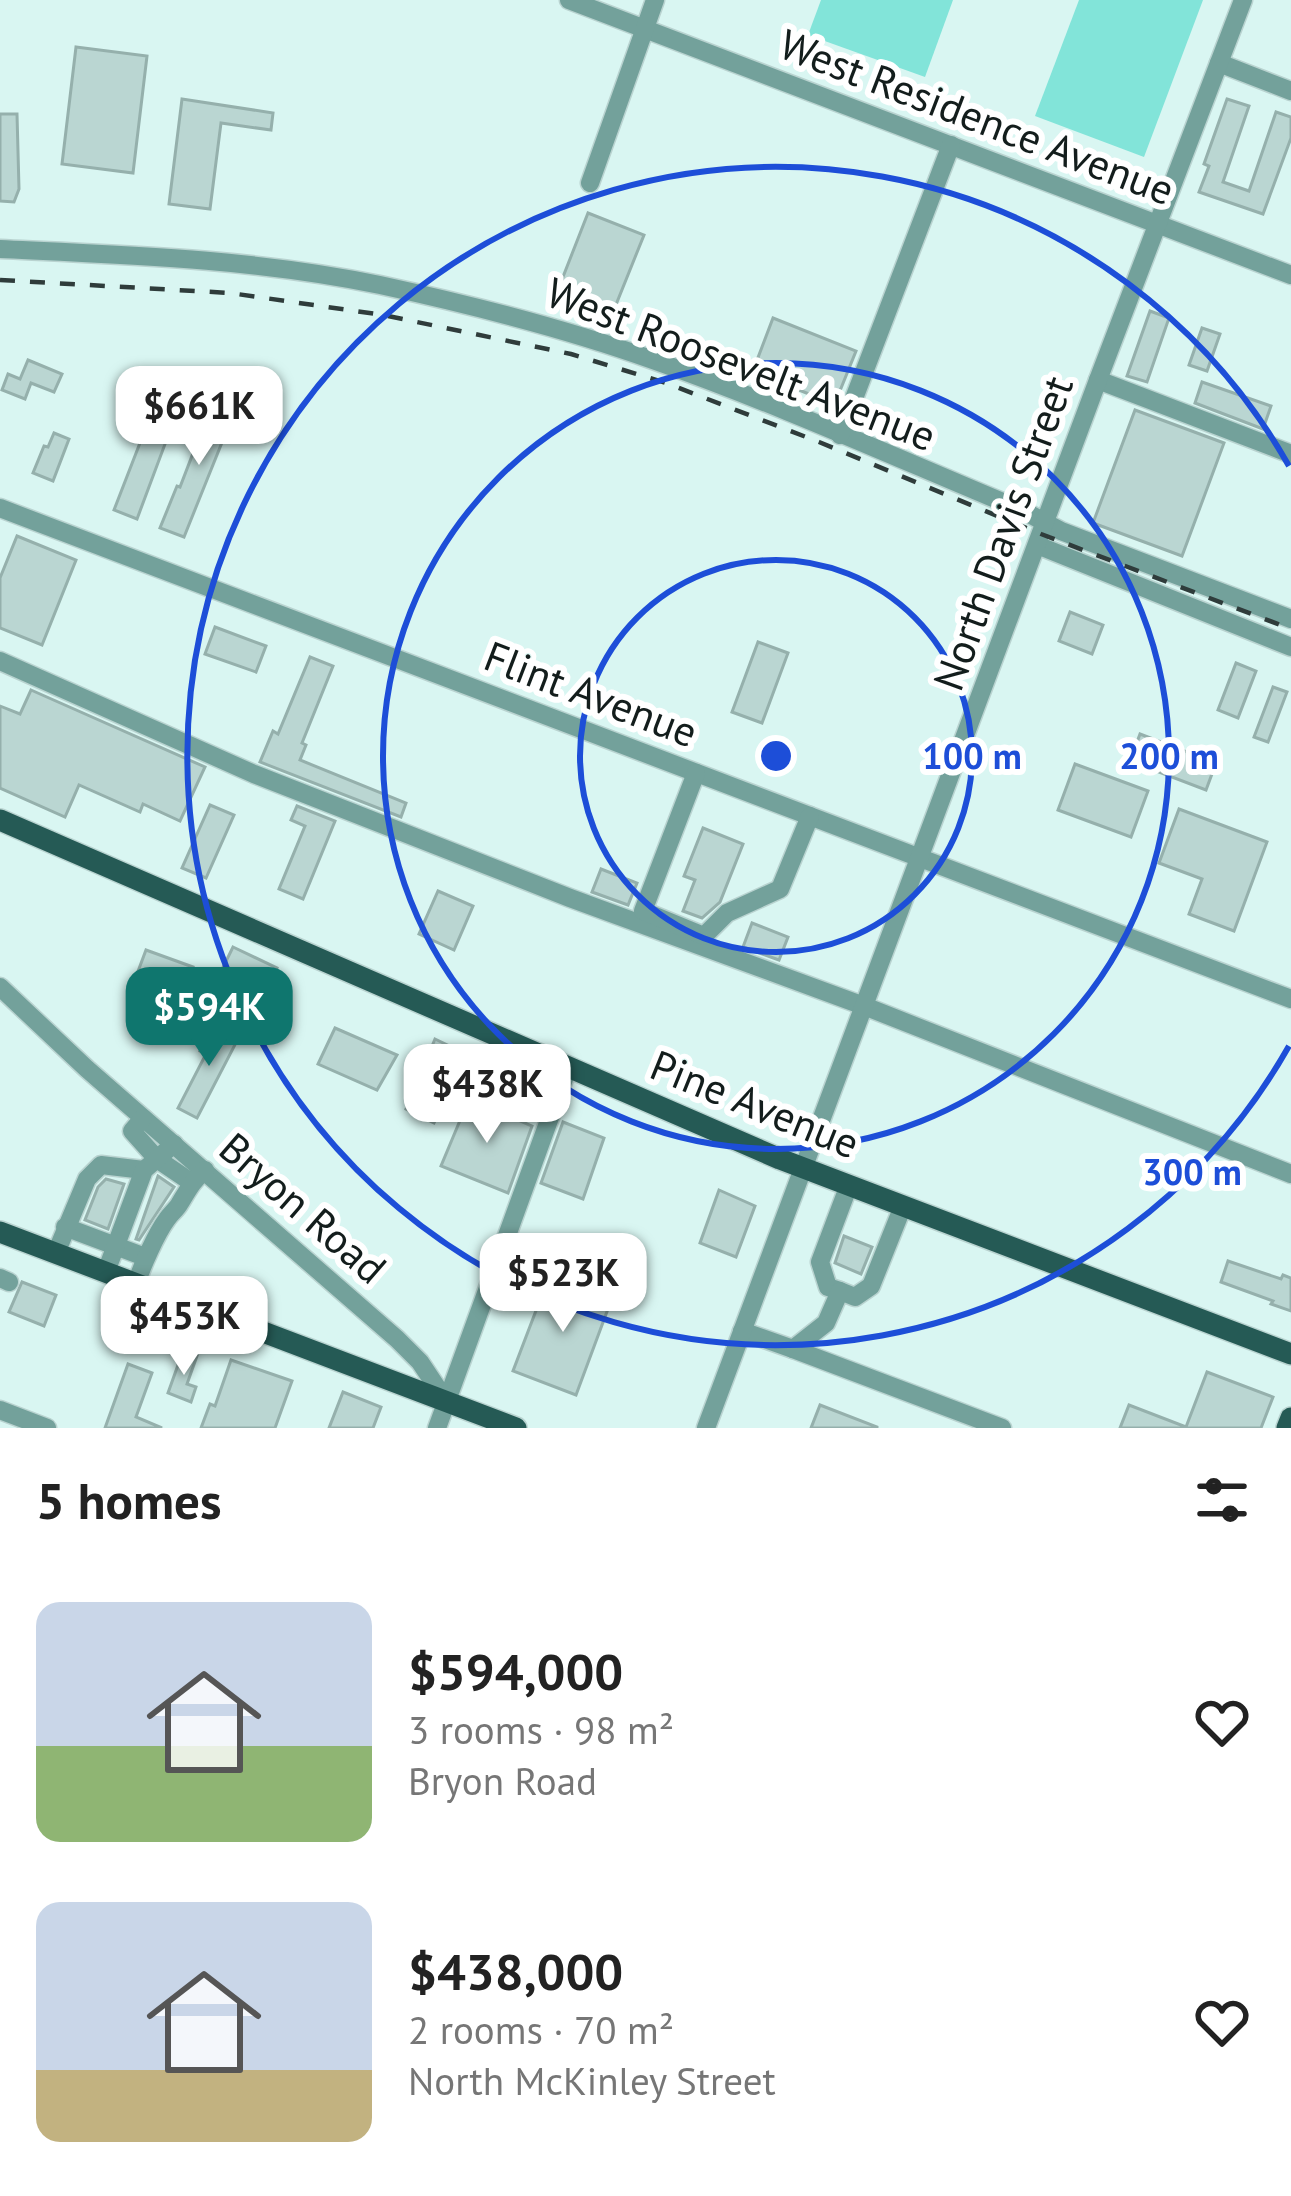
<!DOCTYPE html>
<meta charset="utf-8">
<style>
:root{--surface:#fff;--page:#f6f6f6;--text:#222;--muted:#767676;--accent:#0f766e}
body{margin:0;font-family:"PT Sans",sans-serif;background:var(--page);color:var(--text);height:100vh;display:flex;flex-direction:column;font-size:45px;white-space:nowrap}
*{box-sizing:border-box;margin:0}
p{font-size:39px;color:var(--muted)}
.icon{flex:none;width:66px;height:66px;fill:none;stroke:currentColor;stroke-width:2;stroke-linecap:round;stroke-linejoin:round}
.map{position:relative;height:1428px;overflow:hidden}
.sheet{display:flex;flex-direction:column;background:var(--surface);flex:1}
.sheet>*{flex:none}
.price{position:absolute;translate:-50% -102px;padding:0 27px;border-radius:24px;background:#fff;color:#222;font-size:39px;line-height:78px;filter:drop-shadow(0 3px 6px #0008)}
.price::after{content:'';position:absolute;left:50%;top:72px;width:36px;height:27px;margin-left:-18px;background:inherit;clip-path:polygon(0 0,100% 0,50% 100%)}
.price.active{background:var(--accent);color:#fff}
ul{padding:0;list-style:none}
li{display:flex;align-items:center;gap:36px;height:300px;padding:0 36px}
li span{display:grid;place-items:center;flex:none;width:336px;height:240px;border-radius:24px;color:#555}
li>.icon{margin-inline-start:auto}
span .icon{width:144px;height:144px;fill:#fffc;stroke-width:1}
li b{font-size:51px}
h2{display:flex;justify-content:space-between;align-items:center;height:144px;padding:0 36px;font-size:51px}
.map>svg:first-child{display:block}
</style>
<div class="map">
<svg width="1291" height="1428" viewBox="0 0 1291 1428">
<rect width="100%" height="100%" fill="#d9f6f2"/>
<g fill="#82e4d9">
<polygon points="821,0 953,0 925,77 808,35"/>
<polygon points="1079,0 1203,0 1144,157 1035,116"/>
</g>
<g fill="#bad6d2" stroke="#95b0ac" stroke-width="3">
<polygon points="76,47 147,56 133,173 62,164"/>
<polygon points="182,99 273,113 271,130 221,123 210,209 169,204"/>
<polygon points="1227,99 1249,106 1223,182 1249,191 1276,112 1291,117 1291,138 1263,214 1199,192 1209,166 1204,164"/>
<polygon points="0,114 17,114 19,189 14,202 0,201"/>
<polygon points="588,213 644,235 607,327 552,305"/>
<polygon points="1150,311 1169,318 1147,382 1127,376"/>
<polygon points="773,318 856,351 833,408 808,398 809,394 779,382 777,387 751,376"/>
<polygon points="1202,328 1220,334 1207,371 1189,365"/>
<polygon points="28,360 62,374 54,392 31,383 25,399 2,390 8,374 20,379"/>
<polygon points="1202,382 1271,406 1263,429 1195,403"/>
<polygon points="215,396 237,405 184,537 160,528 177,486 180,487"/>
<polygon points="1135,410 1224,443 1182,556 1093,523"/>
<polygon points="152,412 174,420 137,519 114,510"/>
<polygon points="54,433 69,439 53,481 33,473 44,446 48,447"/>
<polygon points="17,536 76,560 42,645 0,628 0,578"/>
<polygon points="1070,612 1103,625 1092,654 1059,641"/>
<polygon points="215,627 266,646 256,672 205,654"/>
<polygon points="758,642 788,653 762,723 732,712"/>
<polygon points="310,657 333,666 302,743 306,745 300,760 406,803 401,817 260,762 273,731 278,734"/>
<polygon points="1236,663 1256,671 1238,718 1218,710"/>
<polygon points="1273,687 1287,692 1268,742 1254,737"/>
<polygon points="31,690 205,767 180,821 143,804 140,812 79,785 65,817 0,788 0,706 20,714"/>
<polygon points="1140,734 1216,763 1206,790 1130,761"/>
<polygon points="1075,764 1148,791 1131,837 1058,810"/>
<polygon points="210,805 234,815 206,878 182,868"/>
<polygon points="297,806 335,821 303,899 279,889 305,826 291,820"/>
<polygon points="1179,809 1267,842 1234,931 1189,914 1202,879 1159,863"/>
<polygon points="703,828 743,844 720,902 702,918 683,911 695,880 684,876"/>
<polygon points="601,869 637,883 628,905 592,892"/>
<polygon points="438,891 473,906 454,950 419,934"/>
<polygon points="752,923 788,937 779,960 743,947"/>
<polygon points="233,947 277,968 258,1006 250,1002 244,1015 208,998"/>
<polygon points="146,950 193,967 182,998 134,982"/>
<polygon points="214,1024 239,1037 197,1118 178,1108 206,1054 200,1051"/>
<polygon points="335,1028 397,1055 377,1090 318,1064"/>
<polygon points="435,1039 466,1054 434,1123 406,1109"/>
<polygon points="469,1099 532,1126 508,1193 441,1166"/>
<polygon points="563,1122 604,1138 583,1199 541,1183"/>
<polygon points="158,1176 174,1187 139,1240 136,1239"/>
<polygon points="106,1179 124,1184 108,1229 85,1220 98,1187"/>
<polygon points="719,1190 755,1206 736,1257 700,1243"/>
<polygon points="844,1236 872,1247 861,1274 835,1263"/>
<polygon points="1228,1261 1281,1279 1283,1275 1291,1278 1291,1311 1271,1304 1273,1301 1221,1282"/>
<polygon points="550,1274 612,1298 576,1395 513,1371"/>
<polygon points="22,1282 56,1295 44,1326 9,1312"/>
<polygon points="183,1351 197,1356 187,1384 196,1387 191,1402 168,1393"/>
<polygon points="231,1360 292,1381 275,1428 201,1428 210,1404 215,1406"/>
<polygon points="128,1364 152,1373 136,1417 162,1428 105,1428"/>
<polygon points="1207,1372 1273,1397 1261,1428 1120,1428 1129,1405 1186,1427"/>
<polygon points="343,1392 381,1407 373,1428 329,1428"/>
<polygon points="820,1405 877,1427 877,1428 811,1428"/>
</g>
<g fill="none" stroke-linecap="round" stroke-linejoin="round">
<defs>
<g id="minor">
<polyline points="569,0 1291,275"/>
<polyline points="1219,63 1291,91"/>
<polyline points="590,183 655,0"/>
<path d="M0 249C127 255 255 259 380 285 472 305 564 328 653 360 778 404 901 460 1024 511L1061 531 1291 619"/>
<polyline points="1098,380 1291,454"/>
<polyline points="840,435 951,145"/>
<polyline points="0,508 1291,999"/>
<polyline points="1037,545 1291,647"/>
<polyline points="0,661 254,774 570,898 864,1006 1291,1174"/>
<polyline points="696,773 643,911 704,936 727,913 780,889 810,816"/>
<polyline points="0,987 87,1069 397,1339 420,1362 446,1401"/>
<polyline points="143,1118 132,1131 157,1159 191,1182"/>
<polyline points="65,1227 145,1257"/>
<polyline points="56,1253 87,1179 101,1165 144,1170"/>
<polyline points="106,1272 144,1170 174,1144"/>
<polyline points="0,1278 9,1282"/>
<path d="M136 1284C142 1266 156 1234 167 1219 171 1213 177 1209 180 1203 188 1190 193 1180 205 1170"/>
<polyline points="840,1291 828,1287 820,1262 849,1185"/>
<polyline points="742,1331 793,1349 826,1323 840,1291 855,1297 871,1286 903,1206"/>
<polyline points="793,1349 1002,1428"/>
<polyline points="0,1410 47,1428"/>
<polyline points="437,1428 568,1068"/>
<polyline points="706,1428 1098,380 1243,0"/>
</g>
<g id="major">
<polyline points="0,820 780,1159 1291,1354"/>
<polyline points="0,1232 516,1428"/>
<polyline points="1287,1428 1291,1418"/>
</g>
</defs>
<use href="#minor" stroke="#b9d3d0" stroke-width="21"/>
<use href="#major" stroke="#b9d3d0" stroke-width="24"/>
<use href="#minor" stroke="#73a19b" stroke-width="18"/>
<use href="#major" stroke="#255a55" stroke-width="21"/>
<polyline stroke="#2f3c3b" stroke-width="4.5" stroke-dasharray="15 15" stroke-linecap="butt" points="0,280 230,293 383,315 571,354 666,383 819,442 1041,534 1291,629"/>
</g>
<g fill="none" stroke="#1d4ed8" stroke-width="6">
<circle cx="776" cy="756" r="196"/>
<circle cx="776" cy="756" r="393"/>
<path d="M1289 1046A589 589 0 1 1 1289 466"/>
</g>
<g text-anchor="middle" stroke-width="12" stroke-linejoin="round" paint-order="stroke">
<g font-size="42" fill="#131d1c" stroke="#fff">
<text transform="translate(977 117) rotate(21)" y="15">West Residence Avenue</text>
<text transform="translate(741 364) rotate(21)" y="15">West Roosevelt Avenue</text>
<text transform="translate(1003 533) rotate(-70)" y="15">North Davis Street</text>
<text transform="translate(591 694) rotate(21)" y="15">Flint Avenue</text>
<text transform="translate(755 1104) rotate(22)" y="15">Pine Avenue</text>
<text transform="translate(303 1208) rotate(41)" y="15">Bryon Road</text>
</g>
</g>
<circle cx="776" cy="756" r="18" fill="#1d4ed8" stroke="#fff" stroke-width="6"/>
<g font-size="36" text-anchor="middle" font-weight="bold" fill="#1d4ed8" stroke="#fff" stroke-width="12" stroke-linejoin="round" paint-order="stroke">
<text x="972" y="769">100 m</text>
<text x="1169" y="769">200 m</text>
<text x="1192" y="1185">300 m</text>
</g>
</svg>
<b class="price" style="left:199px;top:468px">$661K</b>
<b class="price active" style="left:209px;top:1069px">$594K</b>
<b class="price" style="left:487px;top:1146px">$438K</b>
<b class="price" style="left:563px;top:1335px">$523K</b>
<b class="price" style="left:184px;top:1378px">$453K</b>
</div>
<section class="sheet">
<h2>5 homes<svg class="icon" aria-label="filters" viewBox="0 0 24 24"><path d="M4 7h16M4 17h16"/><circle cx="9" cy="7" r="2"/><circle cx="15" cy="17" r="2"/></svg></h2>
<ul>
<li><span style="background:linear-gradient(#c9d6e8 60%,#8fb573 0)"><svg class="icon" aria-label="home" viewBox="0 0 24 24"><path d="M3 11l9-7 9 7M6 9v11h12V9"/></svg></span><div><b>$594,000</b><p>3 rooms · 98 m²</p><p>Bryon Road</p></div><svg class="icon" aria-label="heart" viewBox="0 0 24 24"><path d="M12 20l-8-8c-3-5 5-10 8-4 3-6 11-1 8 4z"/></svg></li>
<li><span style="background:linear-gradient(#c9d6e8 70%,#c2b280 0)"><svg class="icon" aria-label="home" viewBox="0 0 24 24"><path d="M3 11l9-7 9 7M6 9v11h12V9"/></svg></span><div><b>$438,000</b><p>2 rooms · 70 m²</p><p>North McKinley Street</p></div><svg class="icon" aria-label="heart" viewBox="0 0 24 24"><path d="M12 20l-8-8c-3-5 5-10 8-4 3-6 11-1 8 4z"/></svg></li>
</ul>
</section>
